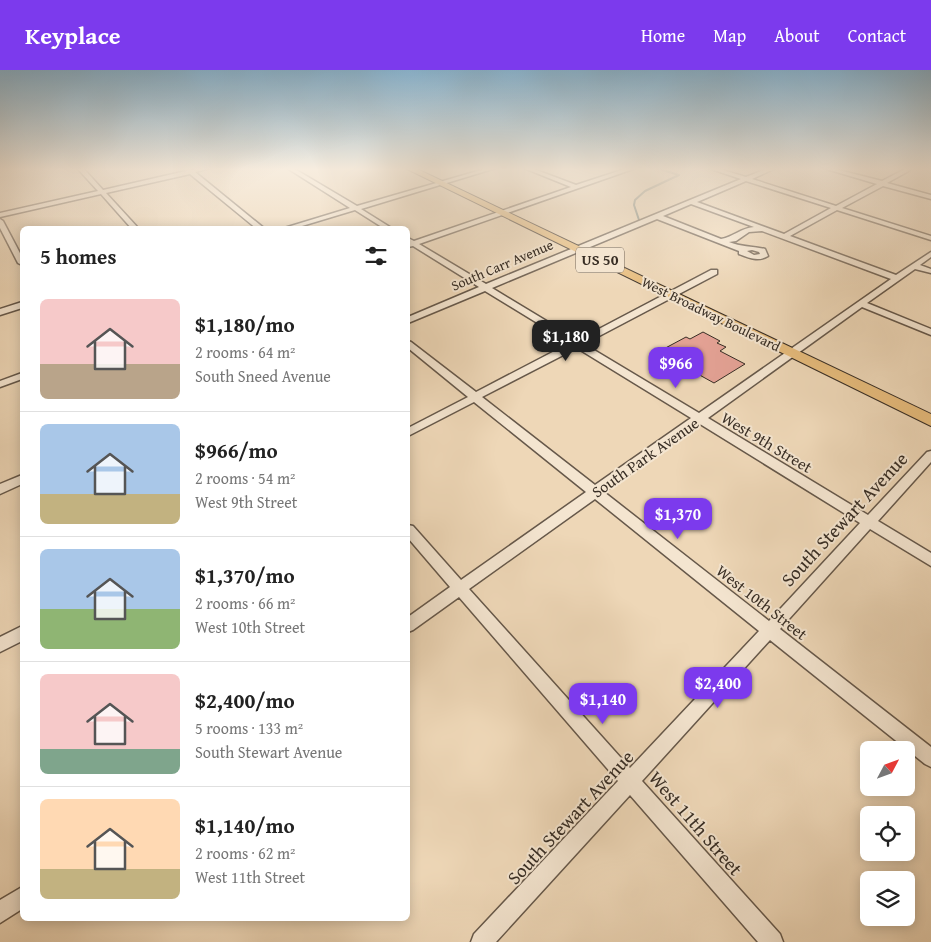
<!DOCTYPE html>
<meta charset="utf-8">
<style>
:root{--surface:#fff;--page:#f2f2f2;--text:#222;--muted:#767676;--line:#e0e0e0;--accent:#7c3aed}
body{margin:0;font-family:"Gentium Book Plus",serif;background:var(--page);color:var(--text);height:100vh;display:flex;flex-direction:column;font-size:19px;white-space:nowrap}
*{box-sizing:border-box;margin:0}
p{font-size:16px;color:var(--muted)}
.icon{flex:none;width:28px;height:28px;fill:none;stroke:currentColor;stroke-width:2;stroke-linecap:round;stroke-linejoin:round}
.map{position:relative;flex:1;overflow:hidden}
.panel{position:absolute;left:20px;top:156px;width:390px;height:695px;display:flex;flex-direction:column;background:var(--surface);border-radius:8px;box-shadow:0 2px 12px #0003}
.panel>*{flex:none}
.needle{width:32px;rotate:49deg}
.controls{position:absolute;left:860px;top:671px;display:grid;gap:10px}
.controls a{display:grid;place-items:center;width:55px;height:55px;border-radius:8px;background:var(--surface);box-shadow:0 2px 12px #0003;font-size:25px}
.price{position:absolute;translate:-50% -42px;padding:0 11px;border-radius:10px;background:var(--accent);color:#fff;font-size:16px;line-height:32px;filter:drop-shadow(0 1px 2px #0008)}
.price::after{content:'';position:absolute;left:50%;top:30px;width:15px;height:11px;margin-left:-8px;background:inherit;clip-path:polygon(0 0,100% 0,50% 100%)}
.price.current{background:#222;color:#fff}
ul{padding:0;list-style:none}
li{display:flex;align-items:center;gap:15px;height:125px;padding:0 20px}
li+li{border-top:1px solid var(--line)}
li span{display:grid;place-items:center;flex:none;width:140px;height:100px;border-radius:8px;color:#555}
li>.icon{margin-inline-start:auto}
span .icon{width:60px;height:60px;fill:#fffc;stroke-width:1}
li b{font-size:21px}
h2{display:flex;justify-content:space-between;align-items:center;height:60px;padding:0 20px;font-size:21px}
header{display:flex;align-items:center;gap:30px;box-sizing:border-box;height:70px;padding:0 25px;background:var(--accent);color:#fff}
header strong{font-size:24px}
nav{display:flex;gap:28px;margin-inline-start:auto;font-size:18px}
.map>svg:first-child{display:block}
</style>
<header>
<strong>Keyplace</strong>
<nav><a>Home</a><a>Map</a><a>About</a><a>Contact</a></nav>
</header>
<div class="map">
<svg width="931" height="872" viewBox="0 0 931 872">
<rect width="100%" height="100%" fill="#eed7b7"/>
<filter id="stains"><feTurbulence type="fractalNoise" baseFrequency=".004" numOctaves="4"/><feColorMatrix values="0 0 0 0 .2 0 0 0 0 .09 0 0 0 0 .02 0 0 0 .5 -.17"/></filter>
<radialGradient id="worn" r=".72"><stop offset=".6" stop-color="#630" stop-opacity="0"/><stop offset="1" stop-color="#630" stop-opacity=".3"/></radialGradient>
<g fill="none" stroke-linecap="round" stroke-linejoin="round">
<polyline stroke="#73817a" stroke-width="2" points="639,150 634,135 635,130 645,121 679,105 656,98"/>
</g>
<polygon fill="#e3a194" stroke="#382e25" points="703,262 720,271 717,273 726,277 720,281 745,294 714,313 658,282 686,267 690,269"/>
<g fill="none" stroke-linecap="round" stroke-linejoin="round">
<defs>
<g id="minor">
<polygon points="77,98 83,98 103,120 186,101 183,98 192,100 210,98 195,102 265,159 257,159 190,104 106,123 139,159 132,159 101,124 0,147 0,143 98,121"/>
<polygon points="287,98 293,98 357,136 488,98 496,98 361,139 393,159 385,159 355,140 292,159 281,159 350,138"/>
<path d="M524 98H531L576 115 628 98H636L419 174 486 214 741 109 708 98H716L746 107 769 98H776L752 109 836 136 877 114 823 98H831L882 111 907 98H914L887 113 931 125V129L883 116 842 138 931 166V170L837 140 790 166 896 205 931 182V187L920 195 931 199V203L915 199 867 233 931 259V265L862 237 708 348 868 445 927 382 931 381V392L878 451 931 483V496L870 459 780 559 931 677V697L925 694 770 570 642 711 780 864 783 872H758L630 725 496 872H471L474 864 618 711 459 527 413 560 408 562V547L450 517 408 468V455L413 456 461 510 586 422 474 332 408 366V358L468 327 408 278V271L411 272 476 322 570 273 485 221 408 253V247L479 217 413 176 408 177V168L414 171 571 117ZM746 111 831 138 784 164 697 132ZM691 134 754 157C741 158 733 167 721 169L663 146ZM657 149 739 181V184C749 188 758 192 768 186L765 179C752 176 741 177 729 172L736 171 749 162 762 161 891 209 699 343 584 274 717 204V200H711L578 270 492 218ZM752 180 759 182 760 184 754 185 747 181ZM577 278 691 348 595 415 482 327ZM700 354 860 453 769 551 604 422ZM595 429 759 561 630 698 469 519Z"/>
<polygon points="0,149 3,151 22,187 22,195 18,193 0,158"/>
<polygon points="22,232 22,238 0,245 0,239"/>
<polygon points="22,303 22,309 0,317 0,311"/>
<polygon points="22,405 22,414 0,424 0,414"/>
<polygon points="22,556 22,571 0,582 0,567"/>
<polygon points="22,817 22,839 0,853 0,830"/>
</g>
<polygon id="highway" points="405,98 415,98 931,344 931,356"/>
</defs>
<use href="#minor" stroke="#66584a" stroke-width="3"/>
<use href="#highway" stroke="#382e25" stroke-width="2"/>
<use href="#minor" fill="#f4e5d0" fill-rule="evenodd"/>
<use href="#highway" fill="#e7bc7c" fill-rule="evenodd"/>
</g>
<linearGradient id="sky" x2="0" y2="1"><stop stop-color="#89b6d3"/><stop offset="0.45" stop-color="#f7eddf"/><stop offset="1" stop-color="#f7eddf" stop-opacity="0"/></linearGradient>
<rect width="931" height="220" fill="url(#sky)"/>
<g text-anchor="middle" stroke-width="4" stroke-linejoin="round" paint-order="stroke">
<g font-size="14" fill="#382e25" stroke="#f4e5d0">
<text transform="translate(502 195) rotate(-23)" y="5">South Carr Avenue</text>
<text transform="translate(711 244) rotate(26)" y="5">West Broadway Boulevard</text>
</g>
<rect fill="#f4e5d0" stroke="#706558" stroke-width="1" x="576" y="177.5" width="48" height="25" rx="4"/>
<g font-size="15" font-weight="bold" fill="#382e25">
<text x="600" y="195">US 50</text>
</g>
<g font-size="16" fill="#382e25" stroke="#f4e5d0">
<text transform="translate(767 372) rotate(31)" y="6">West 9th Street</text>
<text transform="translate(645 387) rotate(-35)" y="6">South Park Avenue</text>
<text transform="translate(762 532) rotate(38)" y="6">West 10th Street</text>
</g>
<g font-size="19" fill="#382e25" stroke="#f4e5d0">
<text transform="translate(844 449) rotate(-47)" y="7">South Stewart Avenue</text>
<text transform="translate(570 747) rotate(-47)" y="7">South Stewart Avenue</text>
<text transform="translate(696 753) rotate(49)" y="7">West 11th Street</text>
</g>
</g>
<rect width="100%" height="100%" filter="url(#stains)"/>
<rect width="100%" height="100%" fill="url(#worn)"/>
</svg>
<div class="controls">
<a><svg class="needle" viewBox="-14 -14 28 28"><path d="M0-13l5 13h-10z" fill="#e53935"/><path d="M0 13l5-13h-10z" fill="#767676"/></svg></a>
<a><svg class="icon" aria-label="locate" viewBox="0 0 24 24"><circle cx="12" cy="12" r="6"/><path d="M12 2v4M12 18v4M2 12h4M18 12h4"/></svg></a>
<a><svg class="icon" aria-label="layers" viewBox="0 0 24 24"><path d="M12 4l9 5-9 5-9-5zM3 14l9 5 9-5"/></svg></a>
</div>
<b class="price current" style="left:566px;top:292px">$1,180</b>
<b class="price" style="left:676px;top:319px">$966</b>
<b class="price" style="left:678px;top:470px">$1,370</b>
<b class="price" style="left:718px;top:639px">$2,400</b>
<b class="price" style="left:603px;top:655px">$1,140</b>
<section class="panel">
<h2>5 homes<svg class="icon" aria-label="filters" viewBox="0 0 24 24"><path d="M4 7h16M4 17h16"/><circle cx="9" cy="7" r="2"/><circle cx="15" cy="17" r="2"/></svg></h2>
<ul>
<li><span style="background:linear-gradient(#f6c9c9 65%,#b9a48a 0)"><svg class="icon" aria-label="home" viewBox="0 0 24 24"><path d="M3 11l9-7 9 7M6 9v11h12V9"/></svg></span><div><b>$1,180/mo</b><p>2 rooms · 64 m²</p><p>South Sneed Avenue</p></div></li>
<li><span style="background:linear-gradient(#a9c7e8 70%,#c2b280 0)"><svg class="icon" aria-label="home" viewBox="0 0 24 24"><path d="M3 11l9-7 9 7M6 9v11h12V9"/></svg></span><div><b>$966/mo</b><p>2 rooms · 54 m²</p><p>West 9th Street</p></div></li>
<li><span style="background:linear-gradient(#a9c7e8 60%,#8fb573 0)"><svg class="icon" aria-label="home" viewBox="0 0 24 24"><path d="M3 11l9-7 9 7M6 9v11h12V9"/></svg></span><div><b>$1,370/mo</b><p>2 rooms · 66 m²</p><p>West 10th Street</p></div></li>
<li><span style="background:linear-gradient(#f6c9c9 75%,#7fa58c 0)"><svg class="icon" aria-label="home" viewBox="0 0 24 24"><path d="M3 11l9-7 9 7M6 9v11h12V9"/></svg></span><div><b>$2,400/mo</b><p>5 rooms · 133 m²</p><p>South Stewart Avenue</p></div></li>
<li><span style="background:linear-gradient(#ffd9b3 70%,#c2b280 0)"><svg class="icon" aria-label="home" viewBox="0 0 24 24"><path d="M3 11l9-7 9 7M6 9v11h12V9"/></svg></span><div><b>$1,140/mo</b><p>2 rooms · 62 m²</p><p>West 11th Street</p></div></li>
</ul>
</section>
</div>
